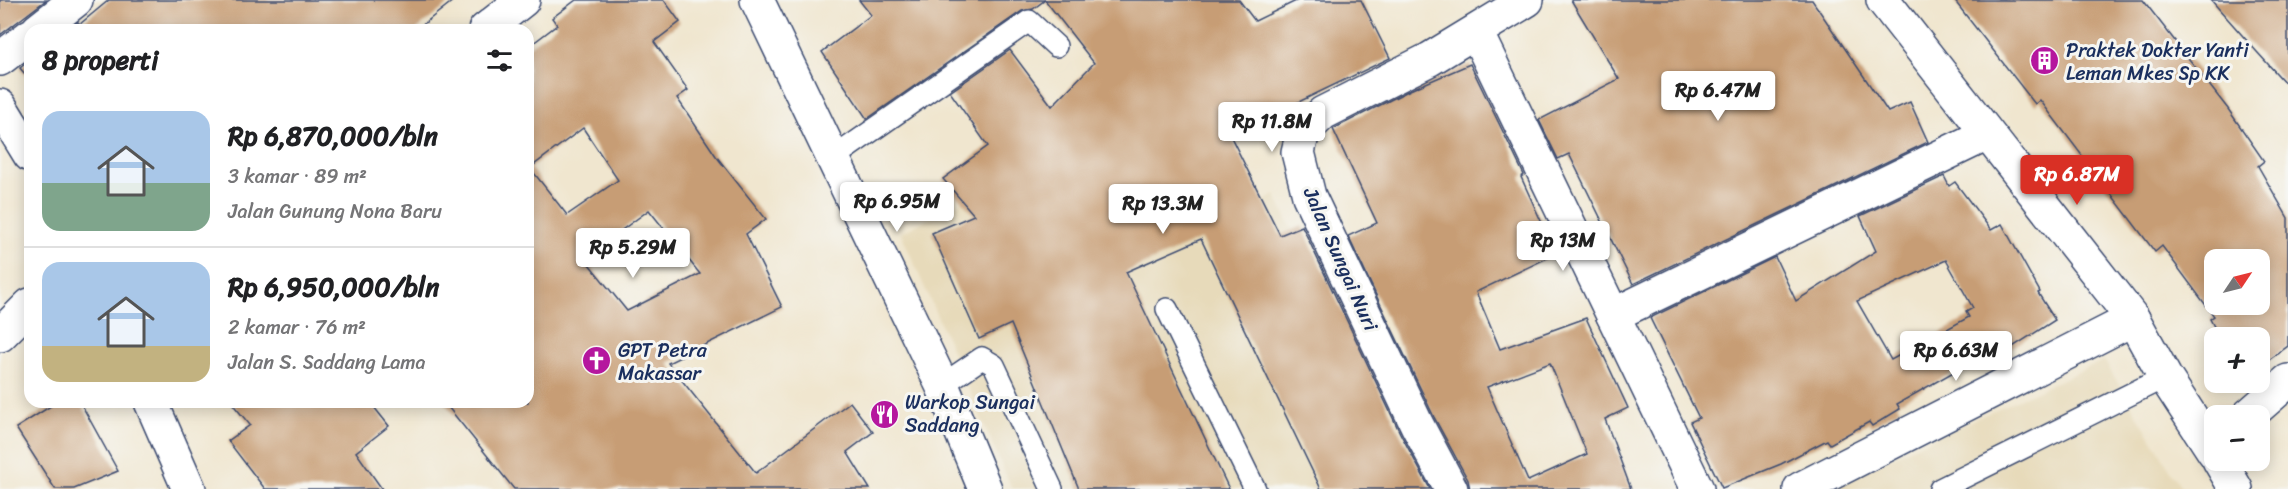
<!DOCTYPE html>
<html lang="id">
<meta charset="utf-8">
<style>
:root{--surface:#fff;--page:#f2f2f2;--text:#202124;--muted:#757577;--line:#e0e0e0;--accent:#d93025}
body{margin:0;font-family:Sriracha,sans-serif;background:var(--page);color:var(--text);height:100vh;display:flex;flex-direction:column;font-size:22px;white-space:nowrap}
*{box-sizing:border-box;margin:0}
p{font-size:20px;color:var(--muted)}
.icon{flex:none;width:33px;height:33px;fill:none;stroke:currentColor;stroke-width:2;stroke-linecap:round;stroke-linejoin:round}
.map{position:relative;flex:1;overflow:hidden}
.side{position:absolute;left:24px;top:24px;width:510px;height:384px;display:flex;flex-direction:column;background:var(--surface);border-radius:18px;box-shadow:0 3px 15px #0003}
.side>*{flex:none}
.needle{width:39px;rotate:55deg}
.fabs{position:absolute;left:2204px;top:249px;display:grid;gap:12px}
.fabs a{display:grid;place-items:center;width:66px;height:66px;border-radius:12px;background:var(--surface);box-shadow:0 3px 15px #0003;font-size:30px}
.price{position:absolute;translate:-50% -51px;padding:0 14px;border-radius:6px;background:#fff;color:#222;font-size:20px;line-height:39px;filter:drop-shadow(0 2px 3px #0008)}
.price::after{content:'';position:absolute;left:50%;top:36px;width:18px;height:14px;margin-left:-9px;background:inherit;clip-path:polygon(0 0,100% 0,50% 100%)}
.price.on{background:var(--accent);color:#fff}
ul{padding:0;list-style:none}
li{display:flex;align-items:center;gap:18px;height:150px;padding:0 18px}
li+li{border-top:2px solid var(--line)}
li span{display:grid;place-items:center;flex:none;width:168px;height:120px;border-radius:18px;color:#555}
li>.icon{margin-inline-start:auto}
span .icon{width:72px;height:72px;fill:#fffc;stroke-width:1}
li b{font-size:26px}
h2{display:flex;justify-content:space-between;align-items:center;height:72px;padding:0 18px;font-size:26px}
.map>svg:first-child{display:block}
</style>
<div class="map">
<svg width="2288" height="489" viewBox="0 0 2288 489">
<rect width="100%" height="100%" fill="#f6f6f2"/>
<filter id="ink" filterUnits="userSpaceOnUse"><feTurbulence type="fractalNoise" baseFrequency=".0167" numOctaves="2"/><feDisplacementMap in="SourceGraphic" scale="12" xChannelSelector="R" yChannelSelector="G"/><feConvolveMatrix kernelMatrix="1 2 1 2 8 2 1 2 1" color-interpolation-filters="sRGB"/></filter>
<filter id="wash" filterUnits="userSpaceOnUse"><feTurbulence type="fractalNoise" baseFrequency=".008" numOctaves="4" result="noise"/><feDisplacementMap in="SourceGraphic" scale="24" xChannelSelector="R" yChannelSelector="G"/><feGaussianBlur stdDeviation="1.35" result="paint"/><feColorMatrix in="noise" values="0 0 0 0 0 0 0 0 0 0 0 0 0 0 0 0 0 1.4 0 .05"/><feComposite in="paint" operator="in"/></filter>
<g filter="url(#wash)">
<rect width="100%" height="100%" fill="#f0e6cf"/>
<g fill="#e7daba">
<polygon points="1047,157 1118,279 1275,195 1422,489 1012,489 901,233"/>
<polygon points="2104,360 2182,489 1822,489"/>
</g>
<g id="blocks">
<g fill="#c79d74" fill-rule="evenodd">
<polygon points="0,0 46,0 0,35"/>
<polygon points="109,0 454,0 416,30 68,30 78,22 80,24"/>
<path d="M576 0H664L680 22 654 42 688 90 677 98 716 156 766 219 746 234 782 307 668 363 756 473 850 402 873 432 847 452 870 489H514L444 402H528V47L557 25 552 18ZM583 128 618 180 567 215 530 168ZM649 210 700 274 627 311 584 258Z"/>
<polygon points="859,0 1045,0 1033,9 1022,11 867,119 822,52 871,15"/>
<polygon points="1045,0 1239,0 1255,21 1298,0 1361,0 1390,58 1230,135 1280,235 1302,226 1400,433 1430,489 1321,489 1201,239 1126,272 1229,489 1079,489 1011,324 979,339 932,233 974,215 943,179 988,146 950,92 1010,50 1052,106 1094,63"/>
<polygon points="1571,0 1812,0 1888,112 1910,102 1928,142 1633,284 1569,154 1558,159 1539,120 1619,79"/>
<path d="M1954 0H2143L2228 109 2264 161 2258 166 2288 218V346L2259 367V338H2220L2210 319 2214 316 2162 246 2155 252 2040 100 2035 104ZM2214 260H2259V304H2214Z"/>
<polygon points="2211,0 2288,0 2288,86 2257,52"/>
<polygon points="30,60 30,80 20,68"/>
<path d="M1470 64 1524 175 1521 177 1556 254 1476 292 1500 349 1586 318 1628 408 1605 419 1631 489H1470L1468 480 1434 417 1348 236 1377 223 1333 129 1410 90ZM1550 363 1587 454 1528 481 1487 387Z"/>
<path d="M1944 176 1949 186 1955 182 1991 230 2002 224 2040 292 2038 293 2055 320 1997 357 1992 350 1897 404 1900 409 1872 426 1869 422 1830 444 1827 440 1781 464 1722 488 1690 422 1699 418 1650 318 1775 257 1796 301 1876 251 1860 216ZM1946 260 1973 308 1966 312 1969 317 1891 360 1857 301Z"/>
<polygon points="57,402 80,402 118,471 74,489 55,489 16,428"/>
<polygon points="231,402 370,402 389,426 356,452 382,489 265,489 228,441 250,425"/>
</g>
</g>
</g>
<g filter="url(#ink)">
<use href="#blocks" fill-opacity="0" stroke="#3b4a6f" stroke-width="1.5"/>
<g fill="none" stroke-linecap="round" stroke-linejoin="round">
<defs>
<g id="service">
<polyline points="833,158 1029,21 1056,46"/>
<polyline points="1167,309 1255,489"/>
<polyline points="942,385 982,358 994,365 1052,489"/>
<polyline points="1940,489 2165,377"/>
</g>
<g id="minor">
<polyline points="1883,0 2133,319 2165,377 2214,452"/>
<polyline points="38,30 76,0"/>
<polyline points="485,30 523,0"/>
<polyline points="1476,32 1697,489"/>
<polyline points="0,59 30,36"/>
<polyline points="0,106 30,155"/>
<polyline points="1613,315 1987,134"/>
<polyline points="0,335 30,305"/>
<polyline points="151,402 189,489"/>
<polyline points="2248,416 2288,381"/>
<polyline points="2219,460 2236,489"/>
<polyline points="1451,489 1417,425 1309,196 1298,152 1303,132 1323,113 1430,59 1527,0"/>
<polyline points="1800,489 2133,319"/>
</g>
<polyline id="secondary" points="757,0 942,385 985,489"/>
</defs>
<use href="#service" stroke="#3b4a6f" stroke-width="24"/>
<use href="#minor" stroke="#3b4a6f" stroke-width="36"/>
<use href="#secondary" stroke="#3b4a6f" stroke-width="36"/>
<use href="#service" stroke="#fff" stroke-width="21"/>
<use href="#minor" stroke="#fff" stroke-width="33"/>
<use href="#secondary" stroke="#fff" stroke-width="33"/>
</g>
</g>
<defs>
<symbol id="building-disc" viewBox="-11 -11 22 22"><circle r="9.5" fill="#b5179e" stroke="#f6f6f2"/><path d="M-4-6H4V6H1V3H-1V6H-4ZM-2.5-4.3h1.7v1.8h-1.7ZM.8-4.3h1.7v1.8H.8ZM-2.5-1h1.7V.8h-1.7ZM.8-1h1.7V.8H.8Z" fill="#fff"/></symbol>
<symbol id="church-disc" viewBox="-11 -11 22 22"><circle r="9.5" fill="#b5179e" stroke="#f6f6f2"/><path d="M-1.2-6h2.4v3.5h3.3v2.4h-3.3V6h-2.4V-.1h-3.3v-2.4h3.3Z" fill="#fff"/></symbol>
<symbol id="restaurant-disc" viewBox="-11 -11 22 22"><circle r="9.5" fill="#b5179e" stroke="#f6f6f2"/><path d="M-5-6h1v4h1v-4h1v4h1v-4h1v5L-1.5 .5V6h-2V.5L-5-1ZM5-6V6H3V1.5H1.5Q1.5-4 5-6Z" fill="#fff"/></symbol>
</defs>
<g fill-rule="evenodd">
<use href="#building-disc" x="2028" y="44" width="33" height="33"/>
<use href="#church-disc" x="580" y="344" width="33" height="33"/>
<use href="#restaurant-disc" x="868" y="398" width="33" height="33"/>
</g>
<g text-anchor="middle" stroke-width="6" stroke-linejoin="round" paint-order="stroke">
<g font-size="20" fill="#1b2f5e" stroke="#f6f6f2" text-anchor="start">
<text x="2066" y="57">Praktek Dokter Yanti<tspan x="2066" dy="23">Leman Mkes Sp KK</tspan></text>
<text x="618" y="357">GPT Petra<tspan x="618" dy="23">Makassar</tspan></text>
<text x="905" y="409">Warkop Sungai<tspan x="905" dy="23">Saddang</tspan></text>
</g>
<g font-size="20" fill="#1b2f5e" stroke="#f6f6f2">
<text transform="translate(1341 259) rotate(66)" y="7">Jalan Sungai Nuri</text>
</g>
</g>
</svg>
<div class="fabs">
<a><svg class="needle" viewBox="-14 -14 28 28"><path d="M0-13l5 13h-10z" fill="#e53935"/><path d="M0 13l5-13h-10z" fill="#757577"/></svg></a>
<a>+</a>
<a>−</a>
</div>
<b class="price" style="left:1718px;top:122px">Rp 6.47M</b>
<b class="price" style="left:1272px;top:153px">Rp 11.8M</b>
<b class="price on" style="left:2077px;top:206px">Rp 6.87M</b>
<b class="price" style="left:897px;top:233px">Rp 6.95M</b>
<b class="price" style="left:1163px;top:235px">Rp 13.3M</b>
<b class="price" style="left:1563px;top:272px">Rp 13M</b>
<b class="price" style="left:633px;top:279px">Rp 5.29M</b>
<b class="price" style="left:1956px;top:382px">Rp 6.63M</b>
<section class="side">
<h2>8 properti<svg class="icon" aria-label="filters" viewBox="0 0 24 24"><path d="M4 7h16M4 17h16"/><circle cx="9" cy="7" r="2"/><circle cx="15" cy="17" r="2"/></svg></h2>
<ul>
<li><span style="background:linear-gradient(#a9c7e8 60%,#7fa58c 0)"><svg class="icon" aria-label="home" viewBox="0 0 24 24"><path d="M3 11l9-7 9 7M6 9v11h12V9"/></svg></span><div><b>Rp 6,870,000/bln</b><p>3 kamar · 89 m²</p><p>Jalan Gunung Nona Baru</p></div></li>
<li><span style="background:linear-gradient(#a9c7e8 70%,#c2b280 0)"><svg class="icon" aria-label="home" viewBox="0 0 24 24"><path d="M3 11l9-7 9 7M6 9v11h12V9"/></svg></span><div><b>Rp 6,950,000/bln</b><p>2 kamar · 76 m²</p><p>Jalan S. Saddang Lama</p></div></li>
</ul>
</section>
</div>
